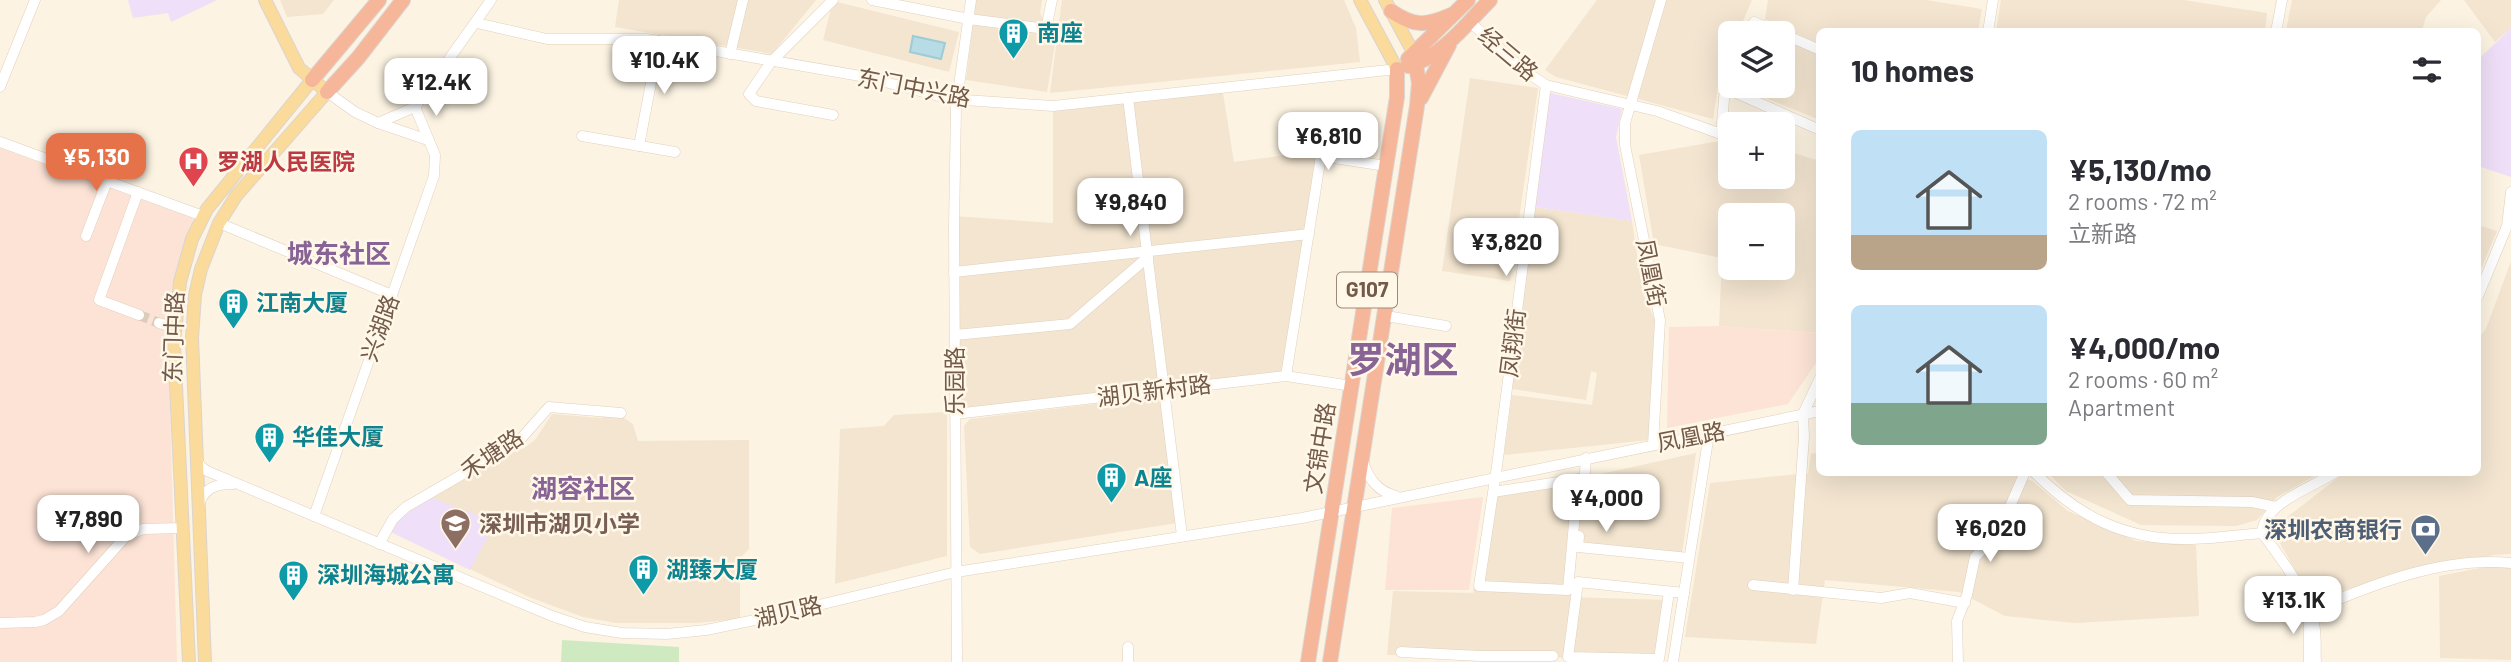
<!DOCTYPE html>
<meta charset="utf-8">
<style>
:root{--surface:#fff;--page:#f7f7f7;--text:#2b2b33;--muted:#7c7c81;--accent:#e57248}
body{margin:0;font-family:Barlow,"Noto Sans SC",sans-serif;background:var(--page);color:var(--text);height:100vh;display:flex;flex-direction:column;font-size:26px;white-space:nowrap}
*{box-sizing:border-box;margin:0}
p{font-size:23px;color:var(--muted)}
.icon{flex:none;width:38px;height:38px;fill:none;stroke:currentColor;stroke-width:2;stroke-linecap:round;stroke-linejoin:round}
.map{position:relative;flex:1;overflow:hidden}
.drawer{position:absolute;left:1816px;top:28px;width:665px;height:448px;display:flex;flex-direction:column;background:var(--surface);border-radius:10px;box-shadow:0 7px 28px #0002}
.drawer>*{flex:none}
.buttons{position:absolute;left:1718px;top:21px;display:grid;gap:14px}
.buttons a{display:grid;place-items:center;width:77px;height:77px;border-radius:10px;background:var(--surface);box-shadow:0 7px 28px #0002;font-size:35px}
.price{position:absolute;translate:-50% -60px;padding:0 16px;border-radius:14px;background:#fff;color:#222;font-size:23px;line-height:46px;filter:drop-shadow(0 2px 4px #0008)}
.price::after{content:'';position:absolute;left:50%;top:42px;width:21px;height:16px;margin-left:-10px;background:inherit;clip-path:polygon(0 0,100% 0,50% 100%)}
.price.on{background:var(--accent);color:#fff}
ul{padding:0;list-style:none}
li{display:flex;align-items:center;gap:21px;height:175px;padding:0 35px}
li span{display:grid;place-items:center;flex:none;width:196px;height:140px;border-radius:10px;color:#555}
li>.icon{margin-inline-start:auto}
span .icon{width:84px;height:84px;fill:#fffc;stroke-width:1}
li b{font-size:30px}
h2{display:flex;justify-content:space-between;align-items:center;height:84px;padding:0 35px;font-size:30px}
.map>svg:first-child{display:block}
</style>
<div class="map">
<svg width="2511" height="662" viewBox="0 0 2511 662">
<rect width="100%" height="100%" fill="#fcf3e2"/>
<g fill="#f3e5d0" fill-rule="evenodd">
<polygon points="280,0 334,0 323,14 287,17"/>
<polygon points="619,0 816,0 772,54 615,27"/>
<polygon points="976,0 1042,0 1040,13 1055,44 1047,92 966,80"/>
<polygon points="1062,0 1344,0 1356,28 1360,62 1050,93"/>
<polygon points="1597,0 1752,0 1738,33 1731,33 1731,53 1718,87 1713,119 1556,77 1545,70"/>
<polygon points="1768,0 1926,0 1982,9 1978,31 1820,32 1820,44 1765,19"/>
<polygon points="2001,0 2184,0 2267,13 2265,31 1996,31"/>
<polygon points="2292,0 2441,0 2426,17 2422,31 2286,31"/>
<polygon points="2464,0 2511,0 2511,28 2495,42"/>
<polygon points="833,1 959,32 949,72 823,40"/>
<polygon points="1783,39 1820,54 1820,120 1736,86 1783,86"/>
<polygon points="1470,78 1538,88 1510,281 1442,271"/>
<polygon points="1222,87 1234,162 1301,153 1321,156 1286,376 955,414 954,216 1053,223 1053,106"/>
<path d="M1731 139V177H1783V150L1820 161V333L1719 326 1722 258 1654 244 1639 155ZM1731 215H1783V268H1731Z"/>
<polygon points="1535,207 1632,221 1643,294 1655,320 1649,440 1504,455 1512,395 1592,405 1597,373 1591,371 1586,400 1512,389"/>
<polygon points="2478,225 2497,231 2478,276"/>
<polygon points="2511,261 2511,554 2493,555 2323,595 2312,600 2272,529 2344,473 2478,472 2478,338 2486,329"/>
<polygon points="1161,396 1177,523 980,554 970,547 964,426 970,419"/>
<polygon points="947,412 947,556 835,584 840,429 884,426 894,415"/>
<polygon points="552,414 601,418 606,415 624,418 633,424 638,441 749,440 749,549 740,558 740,619 695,623 616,623 583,617 529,597 391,532 406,514 495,460 524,448 535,440"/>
<polygon points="1696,453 1682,554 1575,547 1570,597 1668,600 1659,659 1387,655 1393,591 1473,593 1488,491 1583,478"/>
<polygon points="1811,453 1820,454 1820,472 2012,473 2032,481 2068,511 2136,541 2196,545 2199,616 2076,623 2005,616 1959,592 1825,580 1816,644 1685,637 1710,483 1808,473"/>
<polygon points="2048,473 2320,473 2277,497 2257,520 2236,526 2141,525 2066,491"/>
<polygon points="2511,562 2511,660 2440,658 2439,576"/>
</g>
<g fill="#fce3d6">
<polygon points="0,148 192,218 194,223 181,255 172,289 168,333 177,662 0,662"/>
<polygon points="1719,326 1820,333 1820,357 1788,404 1667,428 1669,327"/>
<polygon points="1483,497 1469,590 1385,590 1392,508"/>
</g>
<g fill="#f0dff8">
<polygon points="128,0 217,0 171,22 168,13 133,18"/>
<polygon points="2511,28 2511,177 2478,166 2478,60"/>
<polygon points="1550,93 1622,109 1616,137 1632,221 1535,207"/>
<polygon points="432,498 496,522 470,570 391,532 397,521 406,514"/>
</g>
<polygon fill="#cfe9c1" points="562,640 679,647 679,662 561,662"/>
<polygon fill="#b7dce5" stroke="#9dcbd6" stroke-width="2" points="913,36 945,43 941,59 910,52"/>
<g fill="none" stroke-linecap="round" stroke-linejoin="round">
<polyline stroke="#dacdbc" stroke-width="10" stroke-dasharray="10 5" stroke-linecap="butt" points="139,315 159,323"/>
<defs>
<g id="minor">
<polyline points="872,0 969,19 1046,29 1052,0"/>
<polyline points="1469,21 1526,72 1546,85 1657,111 1721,134 1725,88"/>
<polyline points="477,23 547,39 647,39 866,77 950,99 1053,106 1397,69"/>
<polyline points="1988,32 1993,0"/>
<polyline points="2276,32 2282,0"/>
<polyline points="1749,33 1754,22 1781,33"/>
<polyline points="1783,34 1820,50"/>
<polyline points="730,54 743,0"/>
<polyline points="1731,76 1725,88 1820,130"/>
<polyline points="0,87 35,0"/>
<polyline points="327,92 355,112 378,123 415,107 491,0"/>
<polyline points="1128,98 1182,536"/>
<polyline points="833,115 756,101 749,94 771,62 833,0"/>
<polyline points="378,123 428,140"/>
<polyline points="1293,129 1321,156 1386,166"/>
<polyline points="582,136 675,152"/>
<polyline points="0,142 203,216"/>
<polyline points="639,146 659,41"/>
<polyline points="138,192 99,300 139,315"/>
<polyline points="219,223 392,295"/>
<polyline points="86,236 107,181"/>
<polyline points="954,272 1309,234"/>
<polyline points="2478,296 2507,226 2511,192"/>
<polyline points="1386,316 1446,326"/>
<polyline points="159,323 175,328"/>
<polyline points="955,335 1070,324 1148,257"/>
<polyline points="1286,376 1321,156"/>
<polyline points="955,414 1286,376 1352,386"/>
<polyline points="1653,445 1660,320 1625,145 1625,123 1661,0"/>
<polyline points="197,459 200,466 207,471 552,616 585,627 622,633 667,634 706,630 769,617 956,572 1302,518 1820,411"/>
<path d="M1363 462C1369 479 1377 491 1396 496"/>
<path d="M2034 472C2078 516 2124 540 2187 539 2212 539 2237 535 2262 533 2283 561 2305 590 2314 624 2317 636 2315 650 2316 662"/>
<polyline points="2106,472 2130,500 2252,502 2276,507"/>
<polyline points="1584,487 1586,458"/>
<polyline points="1493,492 1578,479 1568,590 1479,586 1497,466 1546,85"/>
<path d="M199 505C204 488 215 484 233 484"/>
<polyline points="314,516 434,176 435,155 415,107"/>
<path d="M2262 533C2264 502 2312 488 2336 472"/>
<polyline points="1579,536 1578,547 1689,558"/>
<polyline points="379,544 393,519 406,507 518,442 549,407 621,413"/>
<polyline points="1753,585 1881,598 1910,593 1965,603"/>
<polyline points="1793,590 1804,437 1803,414 1820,378"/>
<polyline points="1669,592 1659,659 1568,657 1578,582 1684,593"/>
<path d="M2310 611C2371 585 2443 556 2511 563"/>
<polyline points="0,623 35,622 44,620 59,611 127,535 143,529 182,528"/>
<polyline points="1128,647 1128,662"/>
<polyline points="1401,652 1480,656 1553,656"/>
<polyline points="957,662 954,228 956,107 971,0"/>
<polyline points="1673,662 1709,434"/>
<polyline points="1958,662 1957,621 1967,595 1975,557 1998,534 2025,472"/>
<polyline points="2309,662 2309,615"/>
</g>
<g id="major">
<polyline points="1360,0 1397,69"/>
<polyline points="1385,0 1414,54"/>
<polyline points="189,662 174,343 180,282 192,239 207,209 312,80"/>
<polyline points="205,662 192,338 195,295 201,269 219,223 236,196 327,92 299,68 265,0"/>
</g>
<g id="highway">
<path d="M1391 11C1414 27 1426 26 1451 15"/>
<polyline points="1408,59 1468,0"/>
<path d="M1408 66C1442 57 1467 23 1490 0"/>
<polyline points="312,80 379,0"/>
<polyline points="327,92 358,58 403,0"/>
<polyline points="1421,98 1449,45"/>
<polyline points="1308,662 1397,97 1397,69"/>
<polyline points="1330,662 1417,106 1419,83 1414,54"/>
</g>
</defs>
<use href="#minor" stroke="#e0d0be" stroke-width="11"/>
<use href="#major" stroke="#dbd4d0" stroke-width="14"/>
<use href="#highway" stroke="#dbd4d0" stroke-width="16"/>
<use href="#minor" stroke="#fff" stroke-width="10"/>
<use href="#major" stroke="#fadb9b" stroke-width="12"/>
<use href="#highway" stroke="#f6b699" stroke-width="14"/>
</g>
<defs>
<symbol id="building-pin" viewBox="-11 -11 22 30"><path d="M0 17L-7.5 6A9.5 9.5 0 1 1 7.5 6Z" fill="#0f9aa8" stroke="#fff7e8"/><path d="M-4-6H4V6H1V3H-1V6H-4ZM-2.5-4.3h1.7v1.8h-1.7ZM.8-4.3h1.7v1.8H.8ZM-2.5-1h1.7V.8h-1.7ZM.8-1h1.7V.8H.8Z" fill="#fff"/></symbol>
<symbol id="hospital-pin" viewBox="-11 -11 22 30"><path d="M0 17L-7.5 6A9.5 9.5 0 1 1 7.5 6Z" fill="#e0444e" stroke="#fff7e8"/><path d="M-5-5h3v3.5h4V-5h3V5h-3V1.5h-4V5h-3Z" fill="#fff"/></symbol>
<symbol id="school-pin" viewBox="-11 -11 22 30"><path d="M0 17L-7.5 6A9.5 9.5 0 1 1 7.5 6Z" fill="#8d6e63" stroke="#fff7e8"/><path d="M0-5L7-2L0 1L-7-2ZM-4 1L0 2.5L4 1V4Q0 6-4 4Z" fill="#fff"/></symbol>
<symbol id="bank-pin" viewBox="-11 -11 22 30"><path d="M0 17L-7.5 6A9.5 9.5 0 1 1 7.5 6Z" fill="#5c6f8a" stroke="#fff7e8"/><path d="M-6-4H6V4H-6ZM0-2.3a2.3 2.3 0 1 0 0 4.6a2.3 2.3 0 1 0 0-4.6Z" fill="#fff"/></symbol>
</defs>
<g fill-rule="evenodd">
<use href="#building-pin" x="996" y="16" width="35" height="47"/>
<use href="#hospital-pin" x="176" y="144" width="35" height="47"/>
<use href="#building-pin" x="216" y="286" width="35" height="47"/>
<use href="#building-pin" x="252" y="420" width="35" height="47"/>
<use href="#building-pin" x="1094" y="460" width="35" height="47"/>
<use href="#school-pin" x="438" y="506" width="35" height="47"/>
<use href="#bank-pin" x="2408" y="512" width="35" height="47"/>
<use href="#building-pin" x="626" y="552" width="35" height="47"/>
<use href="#building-pin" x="276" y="558" width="35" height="47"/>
</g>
<g text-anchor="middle" stroke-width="5" stroke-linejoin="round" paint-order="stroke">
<rect fill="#fff7e8" stroke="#9d8979" stroke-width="2" x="1337" y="272.5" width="60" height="35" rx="5"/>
<g font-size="21" font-weight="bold" fill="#735a49">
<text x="1367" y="297">G107</text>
</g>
<g font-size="23" font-weight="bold" fill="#0d838f" stroke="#fff7e8" text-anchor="start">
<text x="1037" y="41">南座</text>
<text x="256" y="311">江南大厦</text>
<text x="292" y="445">华佳大厦</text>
<text x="1134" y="486">A座</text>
<text x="666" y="578">湖臻大厦</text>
<text x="317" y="583">深圳海城公寓</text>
</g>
<g font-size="23" fill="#735a49" stroke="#fff7e8">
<text transform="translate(1508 54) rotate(40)" y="8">经三路</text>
<text transform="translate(914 88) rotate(11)" y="8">东门中兴路</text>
<text transform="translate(1651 273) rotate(79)" y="8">凤凰街</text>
<text transform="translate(380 328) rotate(-70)" y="8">兴湖路</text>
<text transform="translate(174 337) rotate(-88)" y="8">东门中路</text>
<text transform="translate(1513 343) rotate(-83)" y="8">凤翔街</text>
<text transform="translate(955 381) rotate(-90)" y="8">乐园路</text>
<text transform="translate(1154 391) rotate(-7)" y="8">湖贝新村路</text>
<text transform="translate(1691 437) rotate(-11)" y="8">凤凰路</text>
<text transform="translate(1320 448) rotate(-81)" y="8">文锦中路</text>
<text transform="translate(492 454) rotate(-34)" y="8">禾塘路</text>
<text transform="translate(788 612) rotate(-13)" y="8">湖贝路</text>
</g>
<g font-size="23" font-weight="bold" fill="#be3a42" stroke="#fff7e8" text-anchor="start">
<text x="217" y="170">罗湖人民医院</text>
</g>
<g font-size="23" font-weight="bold" fill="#785e54" stroke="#fff7e8" text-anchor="start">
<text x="479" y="532">深圳市湖贝小学</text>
</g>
<g font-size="23" font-weight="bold" fill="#4e5e75" stroke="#fff7e8" text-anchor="end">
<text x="2402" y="538">深圳农商银行</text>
</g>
<g font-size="26" font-weight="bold" fill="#886496" stroke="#fff7e8">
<text x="339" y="263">城东社区</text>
<text x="583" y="498">湖容社区</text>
</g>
<g font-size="37" font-weight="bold" fill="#886496" stroke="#fff7e8">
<text x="1403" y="373">罗湖区</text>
</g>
</g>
</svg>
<div class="buttons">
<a><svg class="icon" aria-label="layers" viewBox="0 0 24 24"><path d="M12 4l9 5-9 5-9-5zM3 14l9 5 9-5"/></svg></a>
<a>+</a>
<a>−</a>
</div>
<b class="price" style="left:664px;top:96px">¥10.4K</b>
<b class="price" style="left:436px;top:118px">¥12.4K</b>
<b class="price" style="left:1328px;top:172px">¥6,810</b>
<b class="price on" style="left:96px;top:193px">¥5,130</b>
<b class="price" style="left:1130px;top:238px">¥9,840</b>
<b class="price" style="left:1506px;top:278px">¥3,820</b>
<b class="price" style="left:1606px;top:534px">¥4,000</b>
<b class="price" style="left:88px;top:555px">¥7,890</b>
<b class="price" style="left:1990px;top:564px">¥6,020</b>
<b class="price" style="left:2293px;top:636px">¥13.1K</b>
<section class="drawer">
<h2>10 homes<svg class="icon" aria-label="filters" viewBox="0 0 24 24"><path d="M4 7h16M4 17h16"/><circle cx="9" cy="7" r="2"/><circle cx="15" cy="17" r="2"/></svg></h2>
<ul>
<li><span style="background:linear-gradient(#bfe0f5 75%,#b9a48a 0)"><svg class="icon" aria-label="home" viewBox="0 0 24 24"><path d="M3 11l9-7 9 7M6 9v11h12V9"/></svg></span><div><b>¥5,130/mo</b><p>2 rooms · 72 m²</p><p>立新路</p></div></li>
<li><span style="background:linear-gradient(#bfe0f5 70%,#7fa58c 0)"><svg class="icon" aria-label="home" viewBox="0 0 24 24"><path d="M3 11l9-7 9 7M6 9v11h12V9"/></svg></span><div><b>¥4,000/mo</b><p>2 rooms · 60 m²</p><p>Apartment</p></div></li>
</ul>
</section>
</div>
